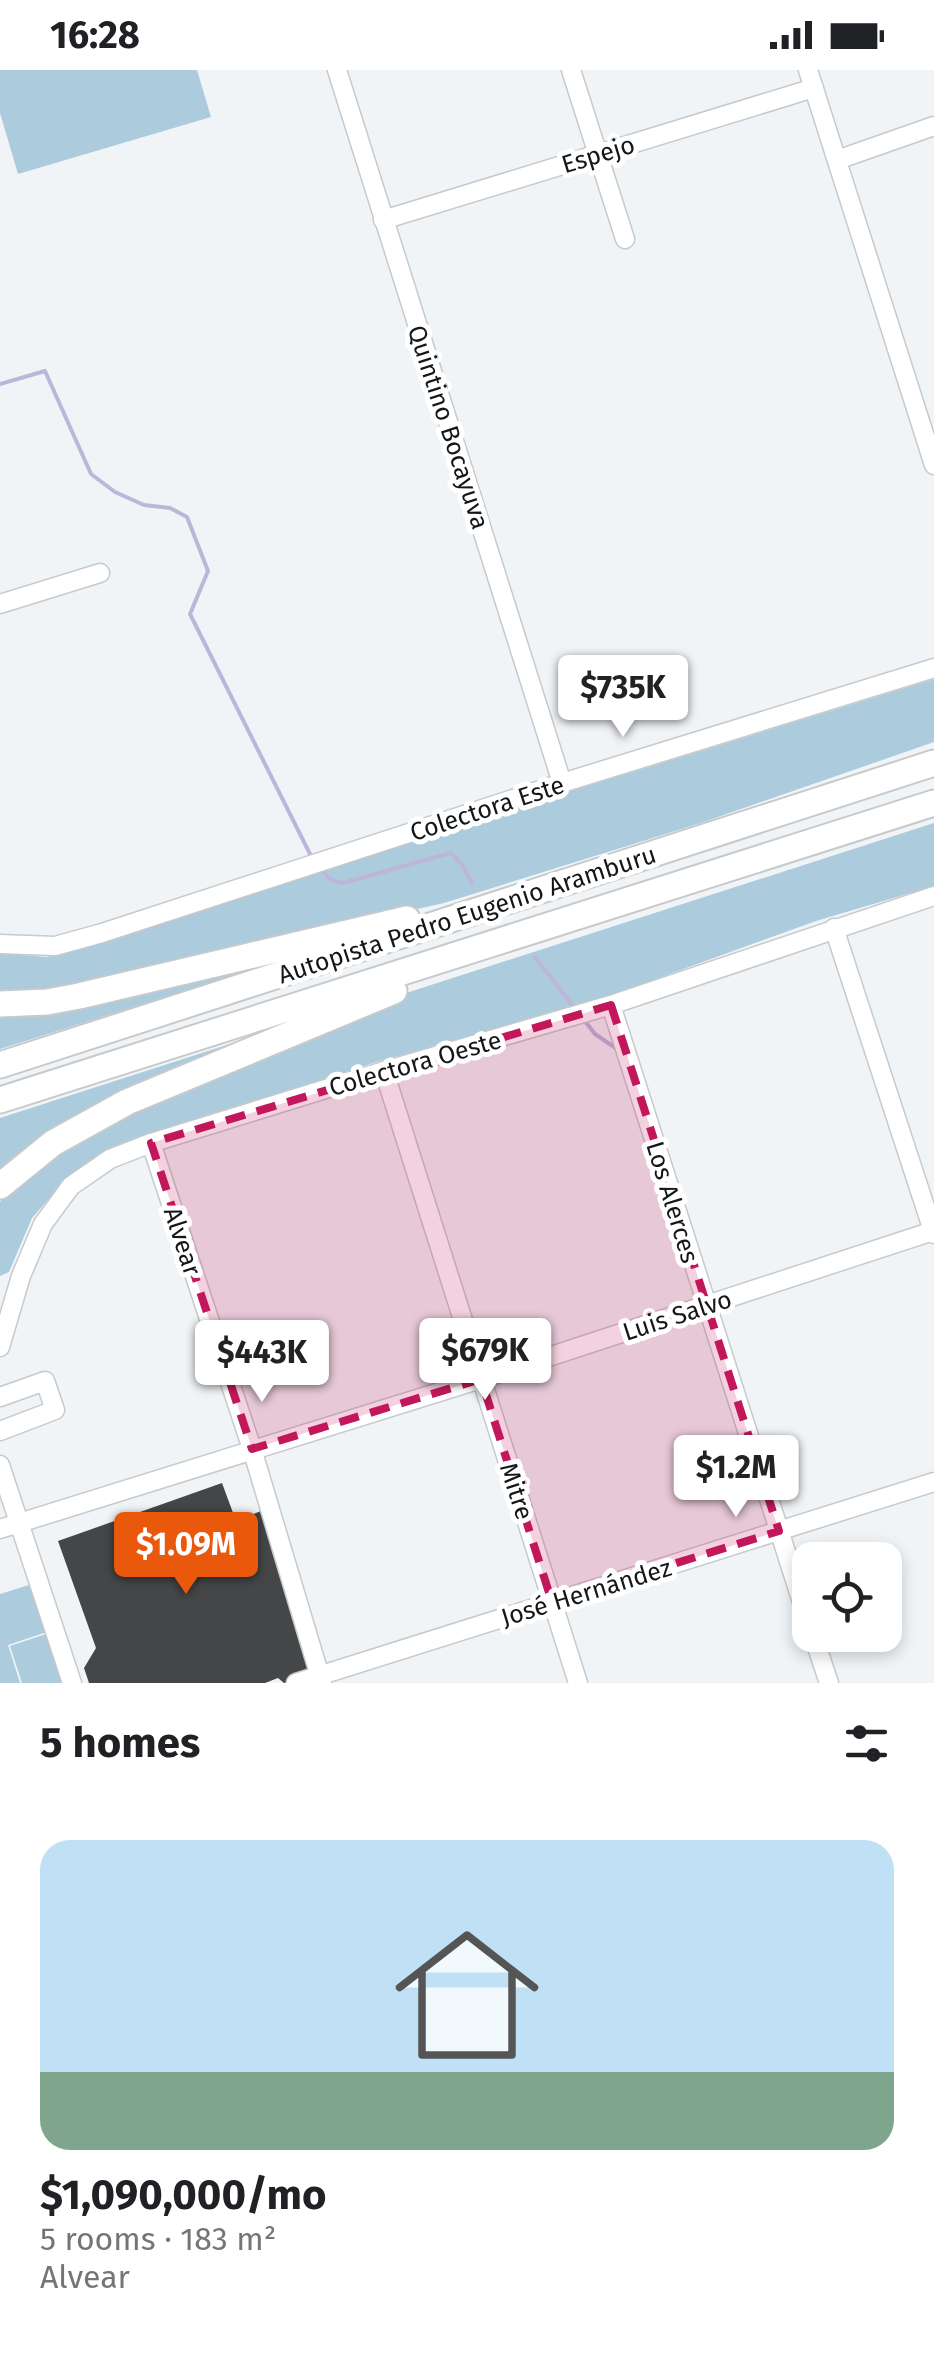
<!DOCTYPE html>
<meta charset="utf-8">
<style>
:root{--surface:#fff;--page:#f6f6f6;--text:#202124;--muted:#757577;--accent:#ea580c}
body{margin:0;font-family:"Fira Sans",sans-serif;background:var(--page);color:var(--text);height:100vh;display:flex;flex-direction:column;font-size:38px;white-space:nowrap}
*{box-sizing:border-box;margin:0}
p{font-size:32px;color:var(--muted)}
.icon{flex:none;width:55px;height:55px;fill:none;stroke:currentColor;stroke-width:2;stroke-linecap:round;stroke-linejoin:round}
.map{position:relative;height:1613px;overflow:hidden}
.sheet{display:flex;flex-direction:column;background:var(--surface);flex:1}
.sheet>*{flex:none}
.tools{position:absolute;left:792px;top:1472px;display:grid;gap:20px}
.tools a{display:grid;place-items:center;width:110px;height:110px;border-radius:20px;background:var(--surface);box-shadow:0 5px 15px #0003;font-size:50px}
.price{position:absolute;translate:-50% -85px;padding:0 22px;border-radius:10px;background:#fff;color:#222;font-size:32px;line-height:65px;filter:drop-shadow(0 2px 5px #0008)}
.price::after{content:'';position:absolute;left:50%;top:60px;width:30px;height:22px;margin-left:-15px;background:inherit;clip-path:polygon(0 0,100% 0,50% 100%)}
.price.active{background:var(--accent);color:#fff}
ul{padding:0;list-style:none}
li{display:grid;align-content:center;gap:20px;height:530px;padding:0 40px}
li span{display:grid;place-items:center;height:310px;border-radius:30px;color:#555}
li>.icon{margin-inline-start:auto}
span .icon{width:180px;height:180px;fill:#fffc;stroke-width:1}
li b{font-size:42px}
h2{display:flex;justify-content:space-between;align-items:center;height:120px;padding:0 40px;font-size:42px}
.status{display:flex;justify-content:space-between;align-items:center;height:70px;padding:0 50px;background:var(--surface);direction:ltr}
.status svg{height:28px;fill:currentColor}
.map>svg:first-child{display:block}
</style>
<div class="status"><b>16:28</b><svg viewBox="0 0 49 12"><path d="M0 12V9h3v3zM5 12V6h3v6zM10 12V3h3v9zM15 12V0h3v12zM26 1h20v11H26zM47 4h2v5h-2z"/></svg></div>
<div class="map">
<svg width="934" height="1613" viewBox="0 0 934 1613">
<rect width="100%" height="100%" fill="#f1f4f7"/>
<g fill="#accbdd">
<polygon points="0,0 197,0 211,47 18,104 0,43"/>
<polygon points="934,609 934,672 701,753 444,833 92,912 25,921 0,920 0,883 46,887 82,879 480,749"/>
<polygon points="934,753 934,816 816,851 562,943 376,992 116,1079 61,1115 32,1148 9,1202 0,1206 0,1132 15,1109 99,1050 400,925"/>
<polygon points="290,881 267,895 0,979 0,939"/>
<polygon points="301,951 47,1065 0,1099 0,1048"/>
<polygon points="32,1514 47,1562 8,1575 20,1613 0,1613 0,1524"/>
<polygon points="49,1563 64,1613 22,1613 10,1576"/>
</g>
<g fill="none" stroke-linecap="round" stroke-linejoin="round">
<g stroke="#bdb6da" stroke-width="4">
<polyline points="0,314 45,301 91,404 115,422 144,435 170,438 187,447 208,501 190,544 313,790"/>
<polyline points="319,797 331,810 343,813 451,783 463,796 472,813"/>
<polyline points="535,887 575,939"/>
<polyline points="584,950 595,964 617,979"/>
</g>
</g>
<polygon fill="#444648" points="222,1413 236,1451 261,1441 313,1604 284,1613 278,1608 265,1613 89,1613 84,1598 96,1578 58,1471"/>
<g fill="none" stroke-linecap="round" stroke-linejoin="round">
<defs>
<g id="minor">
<polyline points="337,0 562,713"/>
<polyline points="571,0 625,169"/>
<polyline points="808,0 934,395"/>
<polyline points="837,90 934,56"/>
<polyline points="383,150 814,18"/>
<polyline points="0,534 100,503"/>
<polyline points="834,858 934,1164"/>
<polyline points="0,874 55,876 102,863 562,713 934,598"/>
<polyline points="611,935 810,1557"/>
<polyline points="384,1001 578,1613"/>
<polyline points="151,1073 252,1379 322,1613"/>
<polyline points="0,1277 21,1206 43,1154 71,1116 110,1089 151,1073 384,1001 611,935 934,826"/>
<polyline points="0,1327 45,1311 55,1340 0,1361"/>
<polyline points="0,1395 72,1613"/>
<polyline points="0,1459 481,1309 933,1161"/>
<polyline points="813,1565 829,1613"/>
<polyline points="296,1613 934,1412"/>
</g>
<g id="highway">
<polyline points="0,934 47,932 79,926 407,849"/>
<polyline points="0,995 934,693"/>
<polyline points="0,1030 934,733"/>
<polyline points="0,1116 53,1073 127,1032 394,921"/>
</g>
</defs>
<use href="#minor" stroke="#c6cacc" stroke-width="21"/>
<use href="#highway" stroke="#c6cacc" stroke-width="29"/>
<use href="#minor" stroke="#fff" stroke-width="18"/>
<use href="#highway" stroke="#fff" stroke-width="25"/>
</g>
<path fill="#c2185b" fill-opacity="0.2" stroke="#c2185b" stroke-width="8" stroke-dasharray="20 12" stroke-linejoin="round" d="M611 935 779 1461 552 1532 481 1309 252 1379 151 1073Z"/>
<g text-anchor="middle" stroke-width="10" stroke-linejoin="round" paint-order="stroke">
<g font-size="25" fill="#151617" stroke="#fff">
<text transform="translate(598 84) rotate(-17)" y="9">Espejo</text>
<text transform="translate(449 357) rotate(72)" y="9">Quintino Bocayuva</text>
<text transform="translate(487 738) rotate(-18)" y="9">Colectora Este</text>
<text transform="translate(467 844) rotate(-18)" y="9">Autopista Pedro Eugenio Aramburu</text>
<text transform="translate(415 993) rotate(-16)" y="9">Colectora Oeste</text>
<text transform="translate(673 1132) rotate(73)" y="9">Los Alerces</text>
<text transform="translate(183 1171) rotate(72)" y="9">Alvear</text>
<text transform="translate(677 1245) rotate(-18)" y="9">Luis Salvo</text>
<text transform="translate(517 1421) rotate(72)" y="9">Mitre</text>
<text transform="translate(586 1522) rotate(-17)" y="9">José Hernández</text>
</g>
</g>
</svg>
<div class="tools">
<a><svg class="icon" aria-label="locate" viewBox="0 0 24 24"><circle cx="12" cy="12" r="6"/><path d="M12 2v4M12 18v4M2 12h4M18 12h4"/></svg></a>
</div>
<b class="price" style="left:623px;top:670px">$735K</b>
<b class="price" style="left:485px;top:1333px">$679K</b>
<b class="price" style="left:262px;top:1335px">$443K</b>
<b class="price" style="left:736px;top:1450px">$1.2M</b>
<b class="price active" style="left:186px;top:1527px">$1.09M</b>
</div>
<section class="sheet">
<h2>5 homes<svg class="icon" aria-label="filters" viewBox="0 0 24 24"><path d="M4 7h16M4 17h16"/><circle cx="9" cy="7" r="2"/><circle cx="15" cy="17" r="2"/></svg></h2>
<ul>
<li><span style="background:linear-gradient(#bfe0f5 75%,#7fa58c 0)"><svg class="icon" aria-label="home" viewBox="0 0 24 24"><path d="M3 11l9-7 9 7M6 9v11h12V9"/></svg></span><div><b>$1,090,000/mo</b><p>5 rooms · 183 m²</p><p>Alvear</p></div></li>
</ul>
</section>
